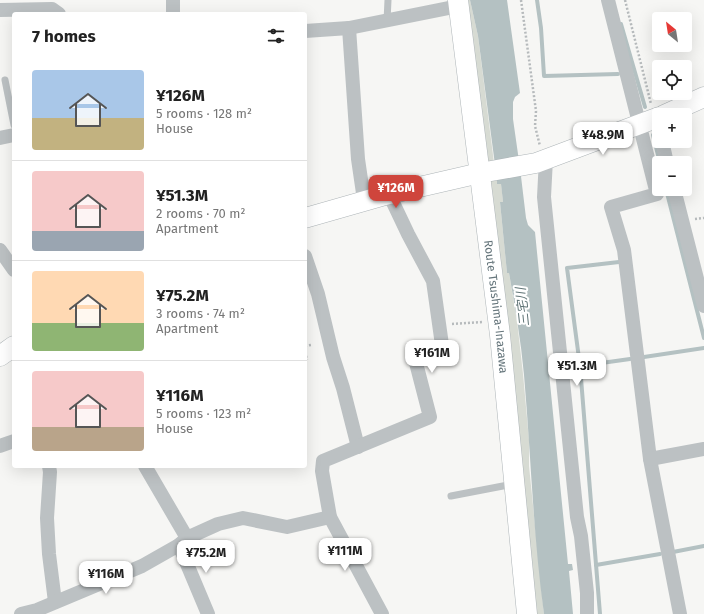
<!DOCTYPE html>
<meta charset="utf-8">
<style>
:root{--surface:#fff;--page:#f6f6f6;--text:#222;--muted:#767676;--line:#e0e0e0;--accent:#cf453c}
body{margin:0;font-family:"Fira Sans","Noto Sans JP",sans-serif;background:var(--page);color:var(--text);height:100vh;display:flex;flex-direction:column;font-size:15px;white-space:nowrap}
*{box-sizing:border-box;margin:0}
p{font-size:13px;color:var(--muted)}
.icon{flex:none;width:22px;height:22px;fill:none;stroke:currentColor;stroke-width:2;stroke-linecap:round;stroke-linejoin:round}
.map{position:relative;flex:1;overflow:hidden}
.details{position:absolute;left:12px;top:12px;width:295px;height:456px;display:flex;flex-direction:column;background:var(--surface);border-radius:4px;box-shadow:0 4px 16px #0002}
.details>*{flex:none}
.needle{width:26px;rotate:330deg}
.fabs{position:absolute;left:652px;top:12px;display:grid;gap:8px}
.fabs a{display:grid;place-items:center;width:40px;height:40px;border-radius:4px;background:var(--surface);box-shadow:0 4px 16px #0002;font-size:20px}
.price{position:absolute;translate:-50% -34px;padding:0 9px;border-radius:8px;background:#fff;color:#222;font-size:13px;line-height:26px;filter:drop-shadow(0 1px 2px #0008)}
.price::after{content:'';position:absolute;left:50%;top:24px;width:12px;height:9px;margin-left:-6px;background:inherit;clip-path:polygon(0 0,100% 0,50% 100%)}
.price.on{background:var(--accent);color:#fff}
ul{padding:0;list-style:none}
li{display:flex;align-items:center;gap:12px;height:100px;padding:0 20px}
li+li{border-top:1px solid var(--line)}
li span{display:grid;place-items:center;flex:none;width:112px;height:80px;border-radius:4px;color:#555}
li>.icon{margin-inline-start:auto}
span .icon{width:48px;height:48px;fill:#fffc;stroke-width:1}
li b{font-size:17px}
h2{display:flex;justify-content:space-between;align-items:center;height:48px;padding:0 20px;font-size:17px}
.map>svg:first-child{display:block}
</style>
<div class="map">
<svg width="704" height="614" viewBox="0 0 704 614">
<rect width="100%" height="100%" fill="#f6f6f4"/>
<g fill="#d7dbd3">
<polygon points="464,0 470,0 478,36 494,163 488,165"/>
<polygon points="497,180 501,183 503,202 500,202 507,273 509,273 517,321 523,374 529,440 529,466 544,614 533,614 489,181"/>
</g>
<path fill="#b4c1c2" d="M470 0H507L520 93 515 97 513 102V119L520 168 526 218 528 225 535 232 568 564H572L573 570 569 571 573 614H544C533 535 531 455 524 375 521 341 515 307 509 273H507L500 202H503L501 184H497V180L478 36Z"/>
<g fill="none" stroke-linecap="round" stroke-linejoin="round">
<g stroke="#b4c1c2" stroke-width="4">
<polyline points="537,0 541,28 544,76 618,74"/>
<polyline points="621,24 645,107"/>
<polyline points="653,135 660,163"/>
<polyline points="666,189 704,338"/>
<polyline points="644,357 704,348"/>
<polyline points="580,366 630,359"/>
<polyline points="673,552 704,546"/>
<polyline points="596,565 660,554"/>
<polyline points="600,614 580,366 567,268 619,262"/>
</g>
<defs>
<g id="secondary">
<path id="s1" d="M458 0 500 335 527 614"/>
<polyline points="664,115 704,97"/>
<polyline points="305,218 389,194 480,173 536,163 659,117"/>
<polyline points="0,356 14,346"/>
</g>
</defs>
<use href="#secondary" stroke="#aeb5b8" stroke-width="21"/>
<g stroke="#b6babc" stroke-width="2.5" stroke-dasharray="2 2" stroke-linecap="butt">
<polyline points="521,0 536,111 535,126 540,146"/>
<polyline points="625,0 651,104"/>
<polyline points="695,219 704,218"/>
<polyline points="452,324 483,322"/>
<polyline points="305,346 311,345"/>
<polyline points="305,352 307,360"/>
</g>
<g stroke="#bcc1c3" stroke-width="7">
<polyline points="387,21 388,0"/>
<polyline points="5,80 14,125"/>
<polyline points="451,496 513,484"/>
</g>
<g stroke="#bcc1c3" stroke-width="14">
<polyline points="608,0 657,194 611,207 624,250 650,459 680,614"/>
<polyline points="0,10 52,9 59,14"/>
<polyline points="173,14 173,0"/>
<polyline points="349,28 358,159 364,200"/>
<polyline points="305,31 349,28 459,6"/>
<polyline points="656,119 659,131"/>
<polyline points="0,138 14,135"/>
<polyline points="662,141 667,163"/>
<polyline points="546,159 544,197 577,517 581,536 587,593 587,614"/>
<polyline points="674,189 704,306"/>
<polyline points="0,250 14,270"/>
<polyline points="305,256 318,294 333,357 343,388 358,447"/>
<polyline points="0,446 14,441"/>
<polyline points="650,459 704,449"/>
<polyline points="49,466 50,472 47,518 49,554 55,602"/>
<polyline points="145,466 187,538"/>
<polyline points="179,545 208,614"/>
<polyline points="21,614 37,610 142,566 179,545 187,538 218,524 243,518 287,527 330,517"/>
<polyline points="382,614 330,517 322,471 323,461 430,417 415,359 443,352 433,281 408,234 389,194"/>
</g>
<use href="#secondary" stroke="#fff" stroke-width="20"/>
</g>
<g text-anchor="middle" stroke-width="4" stroke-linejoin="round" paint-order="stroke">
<g font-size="12" fill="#65757b" stroke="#fff">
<text dy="4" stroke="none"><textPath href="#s1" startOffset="309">Route Tsushima-Inazawa</textPath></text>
</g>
<g font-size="13" font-style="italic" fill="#607476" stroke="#fff">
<text transform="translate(522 307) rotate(-96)" y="5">三宅川</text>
</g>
</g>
</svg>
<div class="fabs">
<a><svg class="needle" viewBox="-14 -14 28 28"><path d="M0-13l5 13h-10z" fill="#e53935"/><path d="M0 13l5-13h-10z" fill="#767676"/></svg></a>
<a><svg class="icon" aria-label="locate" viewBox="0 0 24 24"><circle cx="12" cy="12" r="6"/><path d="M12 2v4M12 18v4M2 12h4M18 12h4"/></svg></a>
<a>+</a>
<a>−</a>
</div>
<b class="price" style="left:603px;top:156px">¥48.9M</b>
<b class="price on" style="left:396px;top:209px">¥126M</b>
<b class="price" style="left:432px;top:374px">¥161M</b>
<b class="price" style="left:577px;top:387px">¥51.3M</b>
<b class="price" style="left:345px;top:572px">¥111M</b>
<b class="price" style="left:206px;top:574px">¥75.2M</b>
<b class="price" style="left:106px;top:595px">¥116M</b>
<section class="details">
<h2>7 homes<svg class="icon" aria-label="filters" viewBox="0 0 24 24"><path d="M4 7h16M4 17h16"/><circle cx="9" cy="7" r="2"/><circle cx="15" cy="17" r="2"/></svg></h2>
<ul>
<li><span style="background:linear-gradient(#a9c7e8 60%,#c2b280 0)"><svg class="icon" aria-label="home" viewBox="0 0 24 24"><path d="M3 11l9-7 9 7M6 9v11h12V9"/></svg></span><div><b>¥126M</b><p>5 rooms · 128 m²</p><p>House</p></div></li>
<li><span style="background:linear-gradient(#f6c9c9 75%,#9aa5b1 0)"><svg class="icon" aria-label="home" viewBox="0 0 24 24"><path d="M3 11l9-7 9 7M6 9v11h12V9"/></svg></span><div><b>¥51.3M</b><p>2 rooms · 70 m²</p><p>Apartment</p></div></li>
<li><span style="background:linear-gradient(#ffd9b3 65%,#8fb573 0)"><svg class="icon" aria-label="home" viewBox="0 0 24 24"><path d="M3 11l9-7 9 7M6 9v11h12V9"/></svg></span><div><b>¥75.2M</b><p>3 rooms · 74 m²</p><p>Apartment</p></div></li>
<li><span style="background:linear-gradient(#f6c9c9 70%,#b9a48a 0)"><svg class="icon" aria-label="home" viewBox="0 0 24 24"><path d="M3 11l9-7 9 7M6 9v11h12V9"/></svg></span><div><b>¥116M</b><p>5 rooms · 123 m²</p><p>House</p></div></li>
</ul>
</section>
</div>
